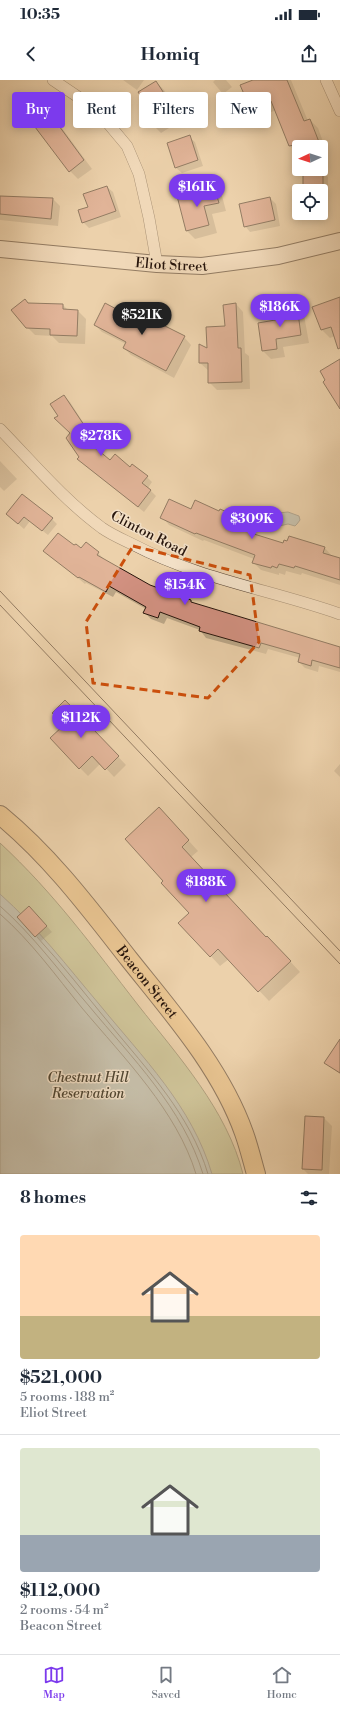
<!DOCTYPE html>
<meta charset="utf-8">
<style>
:root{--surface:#fff;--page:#f6f6f7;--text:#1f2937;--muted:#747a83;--line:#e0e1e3;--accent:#7c3aed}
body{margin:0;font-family:"Libre Bodoni",serif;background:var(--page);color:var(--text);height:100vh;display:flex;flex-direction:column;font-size:15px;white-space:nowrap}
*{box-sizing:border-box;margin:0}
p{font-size:13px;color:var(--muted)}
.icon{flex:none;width:22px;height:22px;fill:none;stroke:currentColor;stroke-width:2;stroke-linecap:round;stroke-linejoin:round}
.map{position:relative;height:1094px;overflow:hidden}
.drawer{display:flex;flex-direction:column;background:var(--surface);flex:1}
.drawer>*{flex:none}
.banner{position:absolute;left:12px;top:12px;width:316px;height:36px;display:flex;gap:8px}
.needle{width:26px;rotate:266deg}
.fabs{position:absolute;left:292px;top:60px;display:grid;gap:8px}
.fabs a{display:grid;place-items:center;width:36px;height:36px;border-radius:4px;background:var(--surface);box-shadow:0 2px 10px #0003;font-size:20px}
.price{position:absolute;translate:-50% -34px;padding:0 9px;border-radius:14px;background:var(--accent);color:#fff;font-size:13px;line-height:26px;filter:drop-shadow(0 1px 2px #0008)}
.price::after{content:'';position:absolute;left:50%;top:24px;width:12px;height:9px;margin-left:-6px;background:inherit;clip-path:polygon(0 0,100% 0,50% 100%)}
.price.active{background:#222;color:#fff}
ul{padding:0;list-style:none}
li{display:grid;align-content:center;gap:8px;height:212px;padding:0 20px}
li+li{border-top:1px solid var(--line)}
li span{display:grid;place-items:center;height:124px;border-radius:4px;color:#555}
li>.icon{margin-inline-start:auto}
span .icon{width:72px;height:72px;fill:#fffc;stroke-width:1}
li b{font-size:17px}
h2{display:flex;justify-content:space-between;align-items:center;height:48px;padding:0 20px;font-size:17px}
.tag{padding:0 14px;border-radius:4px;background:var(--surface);box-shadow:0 2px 10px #0003;font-size:14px;line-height:36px}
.tag.active{background:var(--accent);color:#fff}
.status{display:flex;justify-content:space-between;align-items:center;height:28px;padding:0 20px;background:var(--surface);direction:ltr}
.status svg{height:11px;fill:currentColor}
header{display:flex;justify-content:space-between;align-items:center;height:52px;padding:0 20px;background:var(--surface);font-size:18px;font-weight:700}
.tab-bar{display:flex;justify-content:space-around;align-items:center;height:56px;border-top:1px solid var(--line);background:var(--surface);font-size:11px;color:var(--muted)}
.tab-bar a{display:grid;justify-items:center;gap:2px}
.tab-bar .active{color:var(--accent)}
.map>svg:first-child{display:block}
</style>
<div class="status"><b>10:35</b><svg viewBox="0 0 49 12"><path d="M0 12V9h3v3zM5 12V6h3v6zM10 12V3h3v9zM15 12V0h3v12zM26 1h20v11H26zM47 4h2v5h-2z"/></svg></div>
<header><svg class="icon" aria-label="back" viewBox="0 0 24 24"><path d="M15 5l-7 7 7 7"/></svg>Homiq<svg class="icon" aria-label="share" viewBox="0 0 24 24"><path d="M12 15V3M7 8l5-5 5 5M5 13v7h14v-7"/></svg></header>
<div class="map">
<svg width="340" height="1094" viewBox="0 0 340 1094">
<rect width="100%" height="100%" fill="#ecd1ab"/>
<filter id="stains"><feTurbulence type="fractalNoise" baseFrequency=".005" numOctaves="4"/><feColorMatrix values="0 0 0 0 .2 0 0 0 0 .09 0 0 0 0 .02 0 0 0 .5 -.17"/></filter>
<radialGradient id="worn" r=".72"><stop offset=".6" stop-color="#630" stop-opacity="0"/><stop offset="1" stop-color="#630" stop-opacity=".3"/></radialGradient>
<path fill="#b2bd8d" stroke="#6c694c" d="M0 763C54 813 93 867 138 925 178 976 227 1030 243 1094H0Z"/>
<g fill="#9fb4b5" stroke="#6f7471">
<polygon points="288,432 299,436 300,440 297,444 295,446 288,444 279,446 275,444 273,437 278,433"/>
<path d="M0 814C37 847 67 886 99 924 143 978 192 1026 212 1094H0Z"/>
</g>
<g fill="#0003">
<polygon points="123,0 144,0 137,10"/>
<polygon points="215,0 226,0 232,7 223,14 213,2"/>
<polygon points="255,0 291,0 308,41 310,40 318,48 326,70 321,72 321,67 299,67 298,74 290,66 276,30 260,37 252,29"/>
<polygon points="156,2 164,10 171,21 175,18 190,35 161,53 153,45 152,32"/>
<polygon points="51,36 59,44 92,89 78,99 70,91"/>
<polygon points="189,57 195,62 203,86 182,93 176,88"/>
<polygon points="322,91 328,97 328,136 310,136 307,133 321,133 321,111 304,111"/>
<polygon points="107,107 113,112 121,137 89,148 83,142 89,127"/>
<polygon points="214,108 222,116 226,131 212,134 217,153 195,159 187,151"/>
<polygon points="0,116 53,119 60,126 58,146 0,140"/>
<polygon points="270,118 276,124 280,146 250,152 245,146"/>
<polygon points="340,218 340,269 335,256 330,258 322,250"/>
<polygon points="28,224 63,225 68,230 78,231 86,239 85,264 59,263 52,256 35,255 27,247"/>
<polygon points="236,224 243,232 245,273 249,276 250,309 217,310 209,302 209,291 200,283 200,266 208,270 226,247"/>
<polygon points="296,227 304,235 309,263 283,267 285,277 271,279 263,271 259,243 282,240"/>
<polygon points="138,241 184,257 191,265 174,298 131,275 124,268 126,264 102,252 95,245"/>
<polygon points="64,316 70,322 92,356 86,361 110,381 147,397 152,402 148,408 156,416 144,432 84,384 80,377 71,353 59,336"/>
<polygon points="0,381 17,399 4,411 0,407"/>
<polygon points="192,431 220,432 234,436 241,443 240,447 254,452 258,456 284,464 325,468 332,476 340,479 340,505 302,493 301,495 286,491 285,495 279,493 279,495 261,490 253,482 254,479 204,460 203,461 169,445 162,437"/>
<polygon points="7,434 52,439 57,444 48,455 30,441 24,449"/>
<polygon points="74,467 98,473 105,480 150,506 192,523 340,568 340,592 319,586 318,592 305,588 299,582 300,578 268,569 266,574 206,558 200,550 167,538 164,544 151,539 144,532 146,529 116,512 113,517 86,503 85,504 45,471"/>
<polygon points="73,629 126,685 114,697 101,683 88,696 80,688 65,645"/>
<polygon points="340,684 340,697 334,691"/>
<polygon points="169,739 198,771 191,777 266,859 277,867 300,892 269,921 229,879 220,886 180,843 190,833 165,801"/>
<polygon points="35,833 52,852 41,861 36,856"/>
<polygon points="340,961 340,994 326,983"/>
<polygon points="324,1038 332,1046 329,1094 308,1094 303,1089"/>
</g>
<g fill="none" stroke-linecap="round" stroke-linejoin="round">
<g stroke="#636460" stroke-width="1">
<path d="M0 826C33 855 60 892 89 926 132 978 183 1028 203 1094"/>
<path d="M0 834C31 861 56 896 82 928 124 978 177 1031 196 1094"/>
<path d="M37 857C62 884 85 914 109 943 148 991 190 1034 208 1094"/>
</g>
</g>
<g fill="#d29181" stroke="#27150c">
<polygon points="253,0 287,0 304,41 310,39 319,62 305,67 299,67 299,69 296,71 294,65 289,66 271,21 251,30 240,5"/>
<polygon points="156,1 169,21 175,16 182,27 153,46 145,35 151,31 138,12"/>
<polygon points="51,35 84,80 69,92 35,47"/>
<polygon points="190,55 198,80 175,88 167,63"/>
<rect x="303" y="90" width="20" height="21"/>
<polygon points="107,106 116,131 82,143 78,130 88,127 83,114"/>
<polygon points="214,107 219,123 204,126 209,145 186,151 177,116"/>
<polygon points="0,116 53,118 51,139 0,134"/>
<polygon points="270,117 275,140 244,147 239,124"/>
<polygon points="340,217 340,268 338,269 331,247 321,250 312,227"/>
<polygon points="25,219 28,223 63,224 63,229 78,230 77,256 50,255 50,249 26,248 11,230"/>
<polygon points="105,223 137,240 141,234 185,256 166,291 123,268 126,262 94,245"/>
<polygon points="236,223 238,268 241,268 242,302 208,303 208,283 199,283 199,264 207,268 206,247 225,246 223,225"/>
<polygon points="297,226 301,255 276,259 277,269 262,271 258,243 281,239 280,229"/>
<polygon points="340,279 340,329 323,302 325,300 320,291"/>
<polygon points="64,315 88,351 80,355 110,380 115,374 130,387 132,384 148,396 142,403 151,410 138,427 77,379 79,377 66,358 70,353 54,338 58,336 50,324"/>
<polygon points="22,414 53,438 42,451 24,437 18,444 6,434"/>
<polygon points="169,419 191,429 195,420 219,431 220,429 234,435 231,443 255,451 254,454 283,463 284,460 287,461 289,456 325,467 323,473 340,478 340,500 295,486 294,488 279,484 277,488 272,486 271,488 252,483 255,475 196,453 195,454 160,438"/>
<polygon points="58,453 74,465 76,464 81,468 86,462 99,472 97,475 150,505 191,520 191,522 340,567 340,588 312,580 311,586 298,582 300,574 261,563 259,568 199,551 200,547 160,532 158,538 143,533 146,527 109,506 106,512 79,497 78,498 43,471"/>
<polygon points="65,620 119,676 105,690 92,676 79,689 50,658 64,645 52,633"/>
<polygon points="159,727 189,760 182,767 266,857 267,856 291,881 258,912 218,869 210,877 178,843 189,833 161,803 163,801 125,759"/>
<polygon points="29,826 47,846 35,857 17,837"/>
<polygon points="340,959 340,993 324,983"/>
<polygon points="305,1036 324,1037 322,1090 302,1089"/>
</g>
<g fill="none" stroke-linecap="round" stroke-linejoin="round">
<defs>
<g id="street">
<polyline points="53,0 96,29 127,66 139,94 149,138 157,184"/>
<polyline points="326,0 340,31"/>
<path d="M0 349C33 383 64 420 102 448 112 455 124 460 134 465 199 499 272 510 340 534"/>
</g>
<g id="secondary">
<path id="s1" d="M0 169 157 184 202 186 278 176 340 161"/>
</g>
<g id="primary">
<path id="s2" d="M0 735C51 777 89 828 129 879 172 933 221 988 244 1053 249 1067 252 1080 256 1094"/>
</g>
</defs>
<use href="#street" stroke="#584434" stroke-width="12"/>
<use href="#secondary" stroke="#27150c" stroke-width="18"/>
<use href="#primary" stroke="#27150c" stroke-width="20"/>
<use href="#street" stroke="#f3e1c8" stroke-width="11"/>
<use href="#secondary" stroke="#f3e1c8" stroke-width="16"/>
<use href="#primary" stroke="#e6b876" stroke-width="18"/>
<g stroke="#27150c" stroke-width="1">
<polyline points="0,511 340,871"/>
<polyline points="0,525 340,884"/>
</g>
</g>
<path d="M0 0H340V1094H0ZM133 466 250 495 259 562 208 618 93 603 86 542Z" fill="#ecd1ab" fill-opacity=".55" fill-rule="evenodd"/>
<path fill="none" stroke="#cb4f0c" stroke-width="3" stroke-dasharray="8 5" stroke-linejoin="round" d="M133 466 250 495 259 562 208 618 93 603 86 542Z"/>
<g text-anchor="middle" stroke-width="3" stroke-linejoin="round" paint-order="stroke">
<g font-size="14" fill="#27150c" stroke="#f3e1c8">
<text dy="5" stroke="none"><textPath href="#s1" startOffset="172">Eliot Street</textPath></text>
<text transform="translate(149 453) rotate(27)" y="5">Clinton Road</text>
<text dy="5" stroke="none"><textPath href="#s2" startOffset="223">Beacon Street</textPath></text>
</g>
<g font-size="14" font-style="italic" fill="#514733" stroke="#f3e1c8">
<text x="88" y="1002">Chestnut Hill<tspan x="88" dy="16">Reservation</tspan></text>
</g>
</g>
<rect width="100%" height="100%" filter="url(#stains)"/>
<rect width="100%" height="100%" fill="url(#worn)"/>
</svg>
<div class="fabs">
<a><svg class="needle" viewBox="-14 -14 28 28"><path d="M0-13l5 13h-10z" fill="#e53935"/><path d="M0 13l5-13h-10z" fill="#747a83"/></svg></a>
<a><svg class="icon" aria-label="locate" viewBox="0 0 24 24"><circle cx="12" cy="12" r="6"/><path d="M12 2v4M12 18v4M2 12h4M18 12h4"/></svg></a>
</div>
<b class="price" style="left:197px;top:128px">$161K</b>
<b class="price" style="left:280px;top:248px">$186K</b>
<b class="price active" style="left:142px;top:256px">$521K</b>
<b class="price" style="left:101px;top:377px">$278K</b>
<b class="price" style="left:252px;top:460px">$309K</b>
<b class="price" style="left:185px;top:526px">$154K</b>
<b class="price" style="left:81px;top:659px">$112K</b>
<b class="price" style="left:206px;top:823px">$188K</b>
<div class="banner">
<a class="tag active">Buy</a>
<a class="tag">Rent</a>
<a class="tag">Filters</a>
<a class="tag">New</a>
</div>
</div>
<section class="drawer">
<h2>8 homes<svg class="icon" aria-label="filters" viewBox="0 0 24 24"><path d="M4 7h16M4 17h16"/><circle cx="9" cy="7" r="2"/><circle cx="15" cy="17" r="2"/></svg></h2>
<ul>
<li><span style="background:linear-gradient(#ffd9b3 65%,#c2b280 0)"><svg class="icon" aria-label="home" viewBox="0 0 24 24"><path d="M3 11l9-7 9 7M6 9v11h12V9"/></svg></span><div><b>$521,000</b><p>5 rooms · 188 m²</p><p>Eliot Street</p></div></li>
<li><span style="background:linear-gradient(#dfe7d0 70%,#9aa5b1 0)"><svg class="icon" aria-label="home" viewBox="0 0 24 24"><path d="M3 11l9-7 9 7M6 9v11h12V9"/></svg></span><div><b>$112,000</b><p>2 rooms · 54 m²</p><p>Beacon Street</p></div></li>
</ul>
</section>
<nav class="tab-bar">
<a class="active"><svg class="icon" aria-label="map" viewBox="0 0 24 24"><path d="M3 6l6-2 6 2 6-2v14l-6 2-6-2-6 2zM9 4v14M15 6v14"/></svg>Map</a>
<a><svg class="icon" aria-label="saved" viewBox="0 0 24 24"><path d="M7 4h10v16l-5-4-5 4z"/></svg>Saved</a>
<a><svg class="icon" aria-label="home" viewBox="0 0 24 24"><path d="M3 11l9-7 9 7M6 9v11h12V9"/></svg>Home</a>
</nav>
